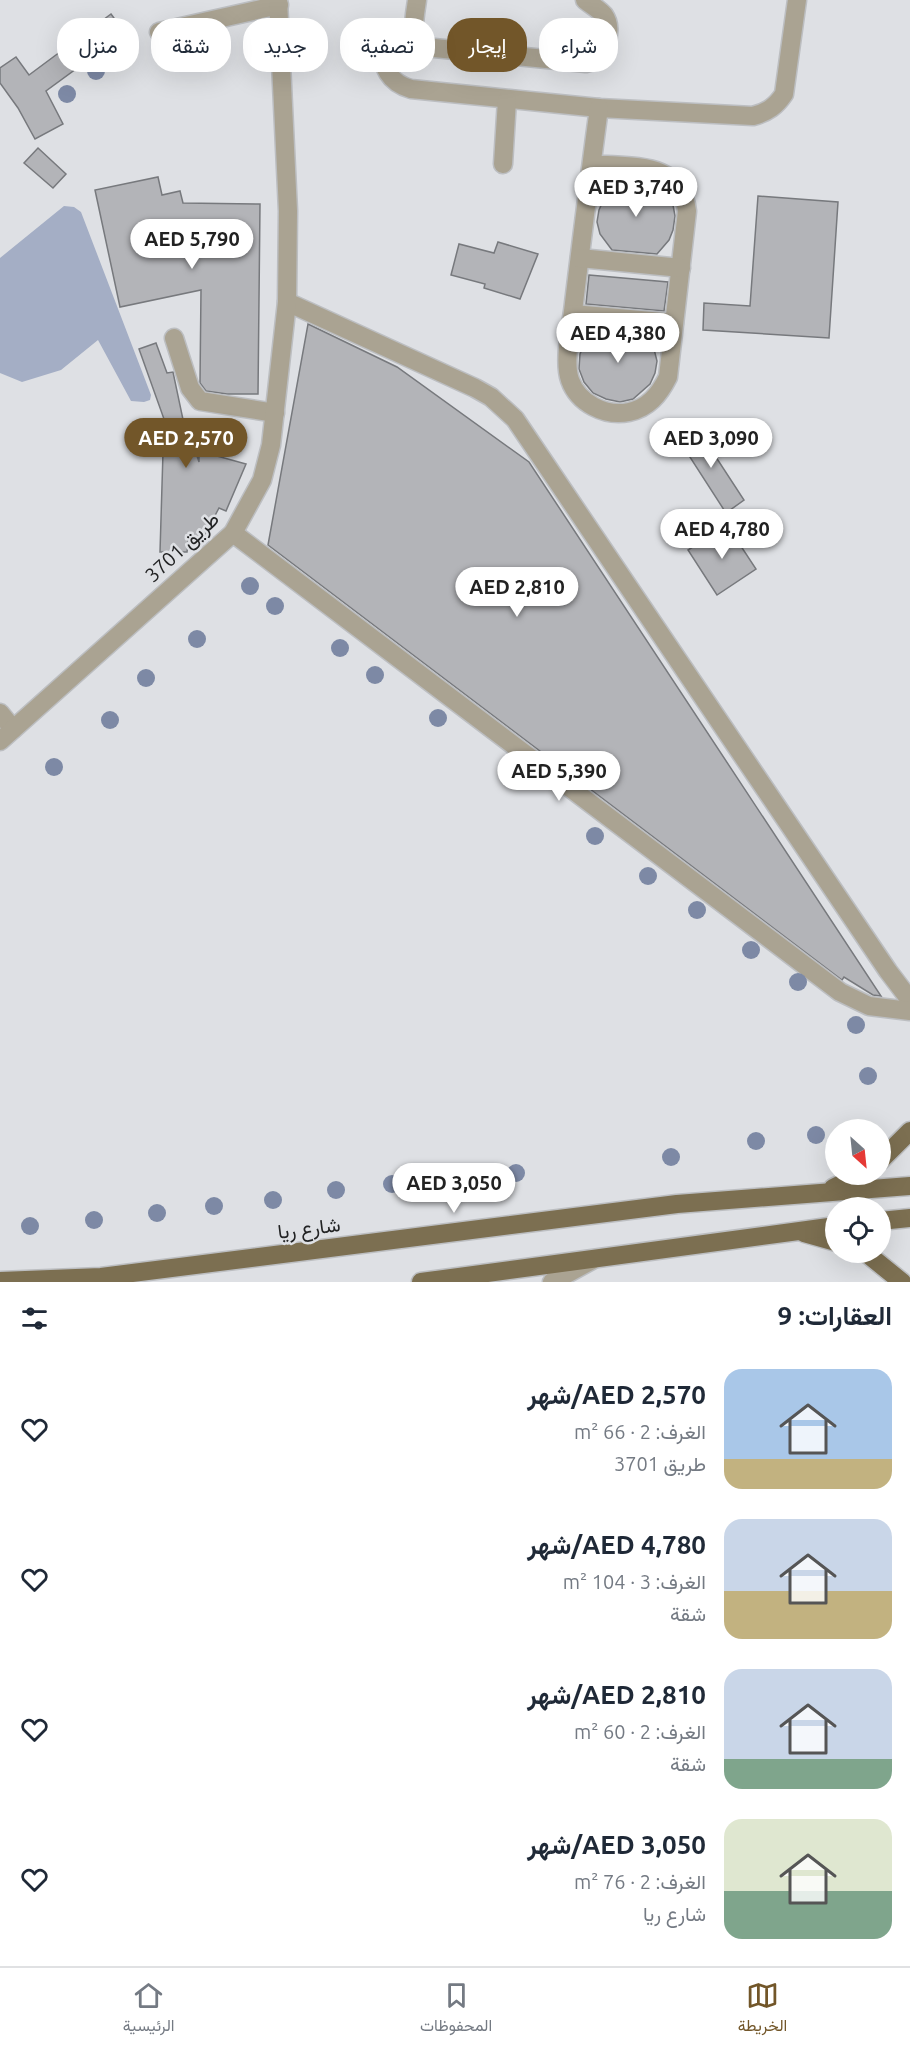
<!DOCTYPE html>
<html lang="ar">
<meta charset="utf-8">
<style>
:root{--surface:#fff;--page:#f2f2f3;--text:#1f2937;--muted:#747a83;--line:#e0e1e3;--accent:#725629}
body{margin:0;font-family:Ubuntu,Vazirmatn,sans-serif;background:var(--page);color:var(--text);direction:rtl;height:100vh;display:flex;flex-direction:column;font-size:22px;white-space:nowrap}
*{box-sizing:border-box;margin:0}
p{font-size:20px;color:var(--muted)}
.icon{flex:none;width:33px;height:33px;fill:none;stroke:currentColor;stroke-width:2;stroke-linecap:round;stroke-linejoin:round}
.map{position:relative;height:1282px;overflow:hidden;direction:ltr}
.sheet{display:flex;flex-direction:column;background:var(--surface);flex:1}
.sheet>*{flex:none}
.guide{position:absolute;left:18px;top:18px;width:600px;height:54px;direction:rtl;display:flex;gap:12px}
.needle{width:39px;rotate:153deg}
.controls{position:absolute;left:825px;top:1119px;display:grid;gap:12px}
.controls a{display:grid;place-items:center;width:66px;height:66px;border-radius:50%;background:var(--surface);box-shadow:0 6px 24px #0002;font-size:30px}
.price{position:absolute;translate:-50% -51px;padding:0 14px;border-radius:21px;background:#fff;color:#222;font-size:20px;line-height:39px;filter:drop-shadow(0 2px 3px #0008)}
.price::after{content:'';position:absolute;left:50%;top:36px;width:18px;height:14px;margin-left:-9px;background:inherit;clip-path:polygon(0 0,100% 0,50% 100%)}
.price.current{background:var(--accent);color:#fff}
ul{padding:0;list-style:none}
li{display:flex;align-items:center;gap:18px;height:150px;padding:0 18px}
li span{display:grid;place-items:center;flex:none;width:168px;height:120px;border-radius:18px;color:#555}
li>.icon{margin-inline-start:auto}
span .icon{width:72px;height:72px;fill:#fffc;stroke-width:1}
li b{font-size:26px}
h2{display:flex;justify-content:space-between;align-items:center;height:72px;padding:0 18px;font-size:26px}
.chip{padding:0 21px;border-radius:24px;background:var(--surface);box-shadow:0 6px 24px #0002;font-size:21px;line-height:54px}
.chip.current{background:var(--accent);color:#fff}
.tabs{display:flex;justify-content:space-around;align-items:center;height:84px;border-top:2px solid var(--line);background:var(--surface);font-size:16px;color:var(--muted)}
.tabs a{display:grid;justify-items:center;gap:3px}
.tabs .current{color:var(--accent)}
.map>svg:first-child{display:block}
</style>
<div class="map">
<svg width="910" height="1282" viewBox="0 0 910 1282">
<rect width="100%" height="100%" fill="#dee0e4"/>
<polygon fill="#a4aec5" points="64,206 74,207 81,212 151,395 150,400 144,402 131,401 98,340 61,370 22,382 0,373 0,258"/>
<g fill="#b3b4b8" stroke="#77797d" stroke-width="1.5">
<polygon points="111,14 125,33 46,91 63,124 35,139 18,108 0,83 0,68 16,57 29,75"/>
<polygon points="38,148 66,174 53,188 24,163"/>
<polygon points="158,177 162,195 180,191 183,203 260,204 258,394 227,394 206,391 200,383 201,290 120,307 95,190"/>
<polygon points="634,181 658,187 667,195 673,205 675,216 673,230 669,240 657,254 612,250 600,234 597,222 599,210 604,199 612,189 622,183"/>
<polygon points="758,196 838,202 829,338 703,330 704,303 750,306"/>
<polygon points="498,242 538,254 520,299 484,288 485,284 451,275 459,244 494,253"/>
<polygon points="589,275 668,282 664,311 586,304"/>
<polygon points="308,324 397,367 529,462 881,996 873,995 844,977 842,980 268,545"/>
<polygon points="598,328 643,332 654,349 657,361 655,373 650,384 633,399 620,402 606,399 593,393 584,382 579,369 580,354 585,343"/>
<polygon points="156,343 167,373 173,372 189,448 195,450 199,462 199,451 246,464 226,511 219,508 202,540 189,535 187,552 160,552 164,419 139,349"/>
<polygon points="695,425 744,500 726,513 677,437"/>
<polygon points="727,525 756,569 717,595 688,550"/>
</g>
<g fill="none" stroke-linecap="round" stroke-linejoin="round">
<defs>
<g id="minor">
<path d="M417 0C415 17 409 35 424 47L586 63C604 59 615 31 604 15 599 9 591 5 585 0"/>
<polyline points="159,32 279,5"/>
<path d="M385 46C380 67 390 83 411 89L599 108 753 116C768 112 776 106 784 94L797 0"/>
<polyline points="503,164 507,100"/>
<path d="M592 164C632 168 681 160 687 211L668 377C659 395 648 408 629 412 605 417 578 403 570 380 563 360 572 324 574 303 582 238 590 173 599 108"/>
<polyline points="580,258 681,268"/>
<polyline points="287,302 475,388 491,397 515,419 888,971 910,1000"/>
<polyline points="573,314 674,323"/>
<polyline points="174,338 190,388 200,401 275,413"/>
<polyline points="233,533 840,992 869,1006 910,1011"/>
<polyline points="0,713 13,729"/>
<polyline points="0,741 233,533 262,480 271,445 287,302 288,211 278,0"/>
<polyline points="552,1282 592,1260"/>
</g>
<g id="major">
<polyline points="880,1161 910,1131"/>
<polyline points="833,1188 861,1174"/>
<polyline points="880,1221 910,1218"/>
<polyline points="804,1233 836,1242"/>
<polyline points="865,1252 902,1282"/>
<polyline points="0,1281 101,1277 677,1204 910,1186"/>
<polyline points="421,1282 836,1226"/>
</g>
</defs>
<use href="#minor" stroke="#bcbec1" stroke-width="21"/>
<use href="#major" stroke="#bcbec1" stroke-width="21"/>
<use href="#minor" stroke="#aaa392" stroke-width="18"/>
<use href="#major" stroke="#7c6f51" stroke-width="18"/>
</g>
<g fill="#7d89a5">
<circle cx="122" cy="50" r="9"/>
<circle cx="96" cy="71" r="9"/>
<circle cx="67" cy="94" r="9"/>
<circle cx="250" cy="586" r="9"/>
<circle cx="275" cy="606" r="9"/>
<circle cx="197" cy="639" r="9"/>
<circle cx="340" cy="648" r="9"/>
<circle cx="375" cy="675" r="9"/>
<circle cx="146" cy="678" r="9"/>
<circle cx="438" cy="718" r="9"/>
<circle cx="110" cy="720" r="9"/>
<circle cx="54" cy="767" r="9"/>
<circle cx="595" cy="836" r="9"/>
<circle cx="648" cy="876" r="9"/>
<circle cx="697" cy="910" r="9"/>
<circle cx="751" cy="950" r="9"/>
<circle cx="798" cy="982" r="9"/>
<circle cx="856" cy="1025" r="9"/>
<circle cx="868" cy="1076" r="9"/>
<circle cx="816" cy="1135" r="9"/>
<circle cx="756" cy="1141" r="9"/>
<circle cx="671" cy="1157" r="9"/>
<circle cx="516" cy="1173" r="9"/>
<circle cx="451" cy="1177" r="9"/>
<circle cx="392" cy="1184" r="9"/>
<circle cx="336" cy="1190" r="9"/>
<circle cx="273" cy="1200" r="9"/>
<circle cx="214" cy="1206" r="9"/>
<circle cx="157" cy="1213" r="9"/>
<circle cx="94" cy="1220" r="9"/>
<circle cx="30" cy="1226" r="9"/>
</g>
<g text-anchor="middle" stroke-width="5" stroke-linejoin="round" paint-order="stroke">
<g font-size="20" fill="#222324" stroke="#dee0e4">
<text transform="translate(182 547) rotate(-43)" y="7">طريق 3701</text>
<text transform="translate(309 1228) rotate(-7)" y="7">شارع ريا</text>
</g>
</g>
</svg>
<div class="controls">
<a><svg class="needle" viewBox="-14 -14 28 28"><path d="M0-13l5 13h-10z" fill="#e53935"/><path d="M0 13l5-13h-10z" fill="#747a83"/></svg></a>
<a><svg class="icon" aria-label="locate" viewBox="0 0 24 24"><circle cx="12" cy="12" r="6"/><path d="M12 2v4M12 18v4M2 12h4M18 12h4"/></svg></a>
</div>
<b class="price" style="left:636px;top:218px">AED 3,740</b>
<b class="price" style="left:192px;top:270px">AED 5,790</b>
<b class="price" style="left:618px;top:364px">AED 4,380</b>
<b class="price current" style="left:186px;top:469px">AED 2,570</b>
<b class="price" style="left:711px;top:469px">AED 3,090</b>
<b class="price" style="left:722px;top:560px">AED 4,780</b>
<b class="price" style="left:517px;top:618px">AED 2,810</b>
<b class="price" style="left:559px;top:802px">AED 5,390</b>
<b class="price" style="left:454px;top:1214px">AED 3,050</b>
<div class="guide">
<a class="chip">شراء</a>
<a class="chip current">إيجار</a>
<a class="chip">تصفية</a>
<a class="chip">جديد</a>
<a class="chip">شقة</a>
<a class="chip">منزل</a>
</div>
</div>
<section class="sheet">
<h2>العقارات: 9<svg class="icon" aria-label="filters" viewBox="0 0 24 24"><path d="M4 7h16M4 17h16"/><circle cx="9" cy="7" r="2"/><circle cx="15" cy="17" r="2"/></svg></h2>
<ul>
<li><span style="background:linear-gradient(#a9c7e8 75%,#c2b280 0)"><svg class="icon" aria-label="home" viewBox="0 0 24 24"><path d="M3 11l9-7 9 7M6 9v11h12V9"/></svg></span><div><b>AED 2,570/شهر</b><p>الغرف: 2 · 66 m²</p><p>طريق 3701</p></div><svg class="icon" aria-label="heart" viewBox="0 0 24 24"><path d="M12 20l-8-8c-3-5 5-10 8-4 3-6 11-1 8 4z"/></svg></li>
<li><span style="background:linear-gradient(#c9d6e8 60%,#c2b280 0)"><svg class="icon" aria-label="home" viewBox="0 0 24 24"><path d="M3 11l9-7 9 7M6 9v11h12V9"/></svg></span><div><b>AED 4,780/شهر</b><p>الغرف: 3 · 104 m²</p><p>شقة</p></div><svg class="icon" aria-label="heart" viewBox="0 0 24 24"><path d="M12 20l-8-8c-3-5 5-10 8-4 3-6 11-1 8 4z"/></svg></li>
<li><span style="background:linear-gradient(#c9d6e8 75%,#7fa58c 0)"><svg class="icon" aria-label="home" viewBox="0 0 24 24"><path d="M3 11l9-7 9 7M6 9v11h12V9"/></svg></span><div><b>AED 2,810/شهر</b><p>الغرف: 2 · 60 m²</p><p>شقة</p></div><svg class="icon" aria-label="heart" viewBox="0 0 24 24"><path d="M12 20l-8-8c-3-5 5-10 8-4 3-6 11-1 8 4z"/></svg></li>
<li><span style="background:linear-gradient(#dfe7d0 60%,#7fa58c 0)"><svg class="icon" aria-label="home" viewBox="0 0 24 24"><path d="M3 11l9-7 9 7M6 9v11h12V9"/></svg></span><div><b>AED 3,050/شهر</b><p>الغرف: 2 · 76 m²</p><p>شارع ريا</p></div><svg class="icon" aria-label="heart" viewBox="0 0 24 24"><path d="M12 20l-8-8c-3-5 5-10 8-4 3-6 11-1 8 4z"/></svg></li>
</ul>
</section>
<nav class="tabs">
<a class="current"><svg class="icon" aria-label="map" viewBox="0 0 24 24"><path d="M3 6l6-2 6 2 6-2v14l-6 2-6-2-6 2zM9 4v14M15 6v14"/></svg>الخريطة</a>
<a><svg class="icon" aria-label="saved" viewBox="0 0 24 24"><path d="M7 4h10v16l-5-4-5 4z"/></svg>المحفوظات</a>
<a><svg class="icon" aria-label="home" viewBox="0 0 24 24"><path d="M3 11l9-7 9 7M6 9v11h12V9"/></svg>الرئيسية</a>
</nav>
